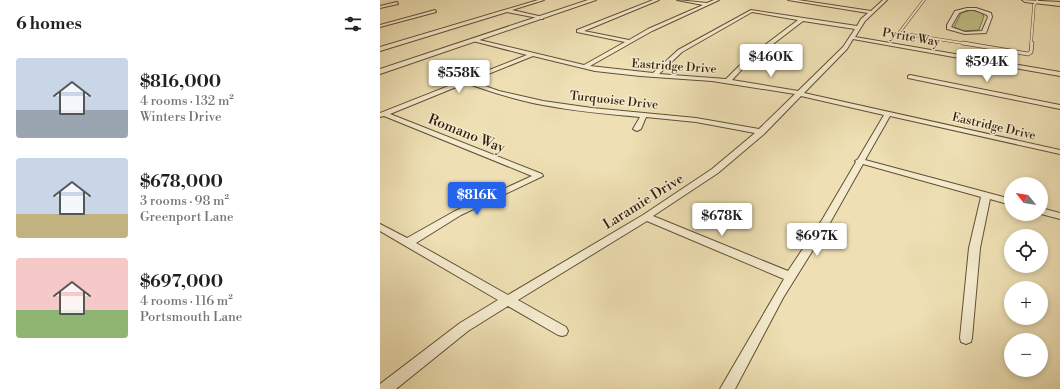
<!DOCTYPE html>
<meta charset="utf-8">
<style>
:root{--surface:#fff;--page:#f6f6f6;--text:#202124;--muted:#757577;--accent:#2563eb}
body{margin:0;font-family:"Libre Bodoni",serif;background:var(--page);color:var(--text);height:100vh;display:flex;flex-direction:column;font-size:15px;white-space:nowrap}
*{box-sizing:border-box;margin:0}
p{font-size:13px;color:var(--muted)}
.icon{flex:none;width:22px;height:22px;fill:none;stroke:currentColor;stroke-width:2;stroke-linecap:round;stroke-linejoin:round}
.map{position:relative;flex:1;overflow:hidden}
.side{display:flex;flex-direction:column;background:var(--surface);width:380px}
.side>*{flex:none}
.needle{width:26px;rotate:300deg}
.fabs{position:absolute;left:624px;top:177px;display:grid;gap:8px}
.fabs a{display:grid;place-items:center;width:44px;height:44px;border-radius:50%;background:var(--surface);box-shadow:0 2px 6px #0003;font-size:20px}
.price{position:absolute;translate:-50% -34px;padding:0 9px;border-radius:4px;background:#fff;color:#222;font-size:13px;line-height:26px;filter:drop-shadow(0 1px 2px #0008)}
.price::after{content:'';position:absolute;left:50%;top:24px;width:12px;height:9px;margin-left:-6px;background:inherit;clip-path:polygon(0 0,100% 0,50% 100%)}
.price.current{background:var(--accent);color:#fff}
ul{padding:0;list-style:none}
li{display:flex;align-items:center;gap:12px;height:100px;padding:0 16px}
li span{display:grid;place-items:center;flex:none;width:112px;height:80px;border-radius:4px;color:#555}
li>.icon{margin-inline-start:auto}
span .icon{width:48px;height:48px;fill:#fffc;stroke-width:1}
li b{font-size:17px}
h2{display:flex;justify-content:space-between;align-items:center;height:48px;padding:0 16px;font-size:17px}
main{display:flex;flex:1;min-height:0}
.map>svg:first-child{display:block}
</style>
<main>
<section class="side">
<h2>6 homes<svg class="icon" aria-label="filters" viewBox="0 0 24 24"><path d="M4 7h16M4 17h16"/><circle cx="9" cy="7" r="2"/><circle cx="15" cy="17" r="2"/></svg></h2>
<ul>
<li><span style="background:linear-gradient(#c9d6e8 65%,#9aa5b1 0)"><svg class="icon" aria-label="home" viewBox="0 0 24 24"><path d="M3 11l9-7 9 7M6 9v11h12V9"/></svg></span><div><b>$816,000</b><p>4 rooms · 132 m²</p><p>Winters Drive</p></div></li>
<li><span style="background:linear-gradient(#c9d6e8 70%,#c2b280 0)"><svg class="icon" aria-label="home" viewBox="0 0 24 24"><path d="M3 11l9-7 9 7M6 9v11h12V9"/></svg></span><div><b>$678,000</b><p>3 rooms · 98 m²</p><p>Greenport Lane</p></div></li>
<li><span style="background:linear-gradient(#f6c9c9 65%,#8fb573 0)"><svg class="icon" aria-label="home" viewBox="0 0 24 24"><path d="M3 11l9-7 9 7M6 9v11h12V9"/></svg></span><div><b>$697,000</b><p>4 rooms · 116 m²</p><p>Portsmouth Lane</p></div></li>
</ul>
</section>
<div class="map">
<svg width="680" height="389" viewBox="0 0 680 389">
<rect width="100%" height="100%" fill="#eee0b4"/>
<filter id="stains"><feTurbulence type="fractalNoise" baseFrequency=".005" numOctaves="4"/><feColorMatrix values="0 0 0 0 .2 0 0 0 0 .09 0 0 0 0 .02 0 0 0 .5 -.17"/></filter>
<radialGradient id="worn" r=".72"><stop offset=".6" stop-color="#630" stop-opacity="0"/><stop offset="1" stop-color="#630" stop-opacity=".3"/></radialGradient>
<polygon fill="#c0c088" stroke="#7a7049" points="591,10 600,12 604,16 599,30 583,31 574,27 581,13"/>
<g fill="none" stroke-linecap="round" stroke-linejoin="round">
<defs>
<g id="service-far1">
<polyline points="544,0 519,33 589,44"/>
<polyline points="651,44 654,5 657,1"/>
</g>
<polyline id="service" points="583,43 648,54 651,52 652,43"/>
<g id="minor">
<polygon points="158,0 164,0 132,10 163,17 163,19 127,12 0,51 0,47"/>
<path d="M273 0H279L204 31 249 40 268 29 323 5 297 0 327 3 334 0H339L272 31 210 66 273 73 298 50 371 10 477 26 481 19 488 13 408 0H418L491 11 503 0H507L485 21 475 37 680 72V76L473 39 467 49 424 93 680 150V154L510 116 485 160 631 199V205L610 199 600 248 592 338 591 342 586 344 581 342 580 338 589 248 601 197 483 164 451 221 403 298 355 389H340L404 279 267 221 138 300 186 327 188 331 186 335 182 336 178 335 128 306 88 331 16 389H0V384L80 323 118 300 0 231V224L27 238 75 211 152 176 4 116 0 117V113L147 55 93 41V39H95L204 65 245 42 197 32V30ZM372 12 418 20 364 61 346 79 279 74 302 52ZM423 21 475 29 463 47 418 91 352 80 367 64ZM153 56 215 71 260 76 332 81 415 94 379 129 316 118 212 108 163 101 119 91 91 81ZM86 83C111 92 136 100 163 105 194 111 227 114 260 117L253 129 257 131 261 129 266 117 316 122 375 133 332 169 263 215 128 295 36 243 81 215 163 176 162 174 10 114ZM421 96 504 115 478 159 475 161 476 162 442 220 408 271 273 216 338 173 384 134Z"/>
<polygon points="17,2 18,4 0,8 0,6"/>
<path d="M587 8H596L611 13 612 17 606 33 585 34 567 29V25L575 11ZM587 10H595L607 15 608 17 602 31 585 32 571 27 579 13Z"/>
<polygon points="55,10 56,12 0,27 0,25"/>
<polygon points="530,75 680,105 680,109 528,78 528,76"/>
<polygon points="661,208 680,213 680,219 661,214"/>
</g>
<g id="tertiary">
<polygon points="208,0 216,0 0,74 0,69"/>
<polygon points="642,0 680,2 680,6 645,2"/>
</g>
</defs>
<use href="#service-far1" stroke="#624f34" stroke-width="3"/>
<use href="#service" stroke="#624f34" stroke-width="4.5"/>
<use href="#minor" stroke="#624f34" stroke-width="2"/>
<use href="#tertiary" stroke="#624f34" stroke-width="2"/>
<use href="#service-far1" stroke="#f4ebce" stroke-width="2"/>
<use href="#service" stroke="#f4ebce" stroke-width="3"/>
<use href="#minor" fill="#f4ebce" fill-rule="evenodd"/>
<use href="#tertiary" fill="#f4ebce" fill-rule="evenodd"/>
</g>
<g text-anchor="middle" stroke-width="3" stroke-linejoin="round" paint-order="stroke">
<g font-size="12" fill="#331f0a" stroke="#f4ebce">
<text transform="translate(531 37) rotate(10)" y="4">Pyrite Way</text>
<text transform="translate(294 66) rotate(4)" y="4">Eastridge Drive</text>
<text transform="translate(234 100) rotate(6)" y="4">Turquoise Drive</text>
<text transform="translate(614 126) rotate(13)" y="4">Eastridge Drive</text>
</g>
<g font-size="14" fill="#331f0a" stroke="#f4ebce">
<text transform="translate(87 133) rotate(22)" y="5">Romano Way</text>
<text transform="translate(263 201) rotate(-32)" y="5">Laramie Drive</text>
</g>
</g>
<rect width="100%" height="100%" filter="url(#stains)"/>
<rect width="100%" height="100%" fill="url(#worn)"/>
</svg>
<div class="fabs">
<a><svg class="needle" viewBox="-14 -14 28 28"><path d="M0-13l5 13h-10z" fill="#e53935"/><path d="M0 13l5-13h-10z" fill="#757577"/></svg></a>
<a><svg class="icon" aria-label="locate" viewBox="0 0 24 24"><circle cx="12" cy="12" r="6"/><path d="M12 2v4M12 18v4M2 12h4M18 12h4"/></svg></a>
<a>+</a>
<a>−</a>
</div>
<b class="price" style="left:391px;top:78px">$460K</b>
<b class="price" style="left:607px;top:83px">$594K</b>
<b class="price" style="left:79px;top:94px">$558K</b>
<b class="price current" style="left:97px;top:216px">$816K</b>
<b class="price" style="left:342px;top:237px">$678K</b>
<b class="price" style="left:437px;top:257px">$697K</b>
</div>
</main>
